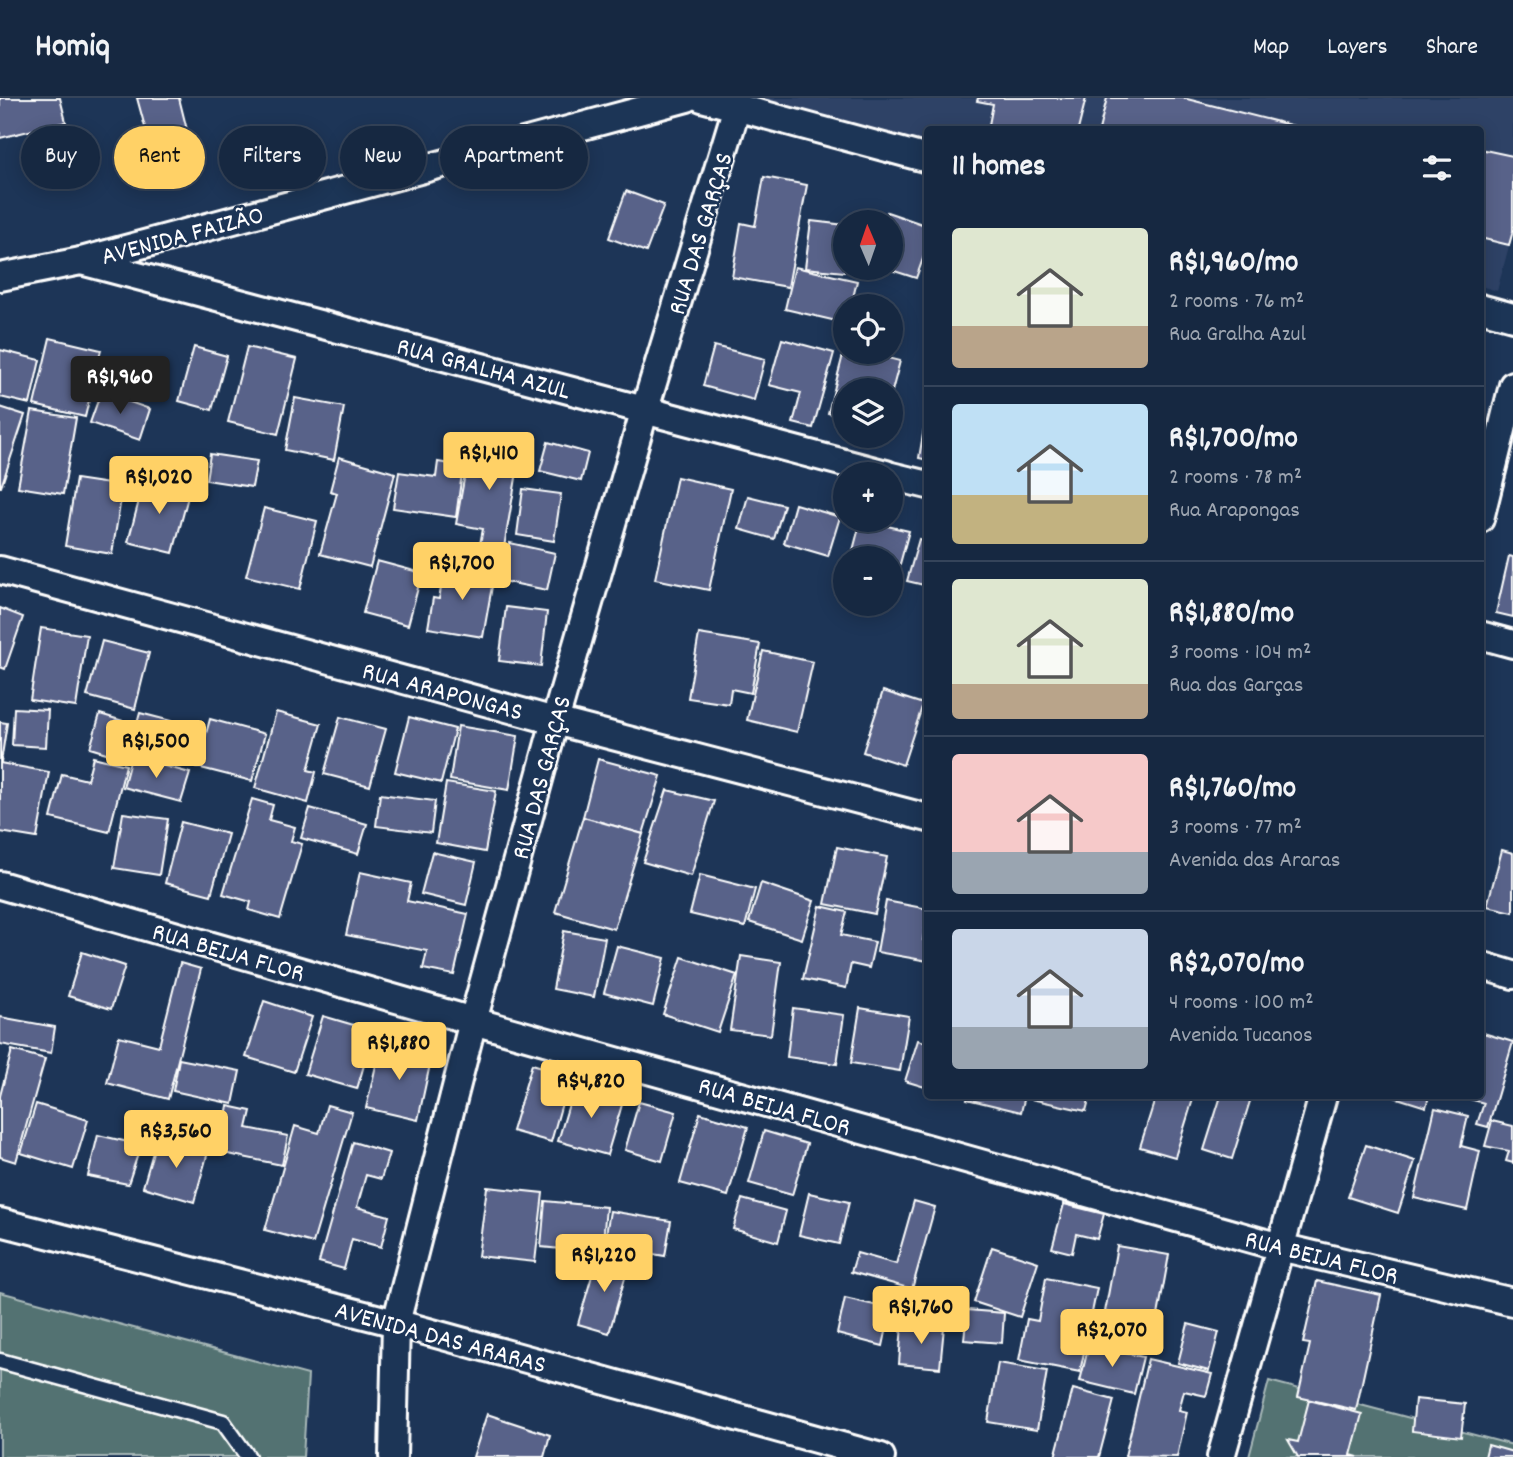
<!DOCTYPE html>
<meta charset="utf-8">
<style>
:root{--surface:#162841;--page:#1f3048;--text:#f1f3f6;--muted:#9ea6b1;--line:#35445a;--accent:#ffd166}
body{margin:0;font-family:Dekko,sans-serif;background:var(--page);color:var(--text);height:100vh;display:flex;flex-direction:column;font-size:26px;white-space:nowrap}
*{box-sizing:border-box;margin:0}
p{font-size:23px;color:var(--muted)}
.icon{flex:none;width:38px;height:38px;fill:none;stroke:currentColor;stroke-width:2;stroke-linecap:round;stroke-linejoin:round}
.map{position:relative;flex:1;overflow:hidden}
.drawer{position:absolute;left:924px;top:28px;width:560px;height:973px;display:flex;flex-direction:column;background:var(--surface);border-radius:7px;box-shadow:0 4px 18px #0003,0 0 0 2px var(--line)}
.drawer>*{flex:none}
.top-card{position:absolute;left:21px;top:28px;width:665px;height:63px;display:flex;gap:14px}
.needle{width:46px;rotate:358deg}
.controls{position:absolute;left:833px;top:112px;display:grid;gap:14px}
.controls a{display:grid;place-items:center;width:70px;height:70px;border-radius:50%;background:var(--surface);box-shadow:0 4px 18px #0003,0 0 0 2px var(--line);font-size:35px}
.price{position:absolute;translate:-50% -60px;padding:0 16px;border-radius:7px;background:var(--accent);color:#111;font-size:23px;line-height:46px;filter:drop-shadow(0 2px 4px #0008)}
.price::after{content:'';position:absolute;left:50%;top:42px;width:21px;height:16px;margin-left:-10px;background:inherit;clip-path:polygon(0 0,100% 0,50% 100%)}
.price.selected{background:#222;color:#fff}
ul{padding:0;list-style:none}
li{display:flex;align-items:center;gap:21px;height:175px;padding:0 28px}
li+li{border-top:2px solid var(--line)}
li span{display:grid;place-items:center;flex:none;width:196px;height:140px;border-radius:7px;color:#555}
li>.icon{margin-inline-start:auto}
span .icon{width:84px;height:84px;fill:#fffc;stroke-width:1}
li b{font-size:30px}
h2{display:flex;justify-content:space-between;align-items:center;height:84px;padding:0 28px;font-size:30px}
.tag{padding:0 24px;border-radius:32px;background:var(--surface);box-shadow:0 4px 18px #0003,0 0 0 2px var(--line);font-size:24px;line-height:63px}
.tag.selected{background:var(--accent);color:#111}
header{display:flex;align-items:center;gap:42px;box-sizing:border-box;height:98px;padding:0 35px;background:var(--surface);border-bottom:2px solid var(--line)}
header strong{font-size:33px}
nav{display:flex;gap:38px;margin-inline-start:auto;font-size:24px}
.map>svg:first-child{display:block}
</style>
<header>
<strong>Homiq</strong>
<nav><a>Map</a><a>Layers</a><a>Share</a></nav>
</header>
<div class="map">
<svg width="1513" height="1359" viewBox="0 0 1513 1359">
<rect width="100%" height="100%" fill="#1d3557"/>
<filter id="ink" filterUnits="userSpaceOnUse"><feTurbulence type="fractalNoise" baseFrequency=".0143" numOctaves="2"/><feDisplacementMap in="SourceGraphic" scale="14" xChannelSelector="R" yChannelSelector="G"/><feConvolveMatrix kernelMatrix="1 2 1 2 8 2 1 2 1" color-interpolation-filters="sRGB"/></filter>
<g filter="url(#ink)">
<polygon fill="#2f4266" points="761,0 1513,0 1513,133 1497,193 1481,188 1480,32 928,32 927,44"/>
<g fill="#527272" stroke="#a8b8b8" stroke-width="2">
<polygon points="0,1194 308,1277 303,1359 0,1359"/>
<polygon points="1269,1283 1513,1347 1513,1359 1249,1359"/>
</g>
<g fill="#596289" stroke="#fff" stroke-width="2">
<polygon points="0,0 60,0 66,24 0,40"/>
<polygon points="137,0 179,0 192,52 154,62"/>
<polygon points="978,0 1086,0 1078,32 988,32 993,6 977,3"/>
<polygon points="1107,0 1183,0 1310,32 1099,32"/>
<polygon points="1480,51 1513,58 1513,133 1509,147 1480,140"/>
<polygon points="764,79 807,87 788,189 732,179 741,125 755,128"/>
<polygon points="626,93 664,107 646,154 609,140"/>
<polygon points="887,114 928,128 928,147 916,180 885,170 891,170 891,124 883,124"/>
<polygon points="811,123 845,127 844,174 805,170"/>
<polygon points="795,169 857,183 851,208 845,208 845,225 785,211"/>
<polygon points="50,240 101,252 85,319 34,307"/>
<polygon points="782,241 834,255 813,330 793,325 801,295 769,287"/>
<polygon points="714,248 765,261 754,302 703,288"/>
<polygon points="194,249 227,258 212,312 179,303"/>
<polygon points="247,249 297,261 278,336 228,324"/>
<polygon points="845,249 845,254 865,254 900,263 891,297 891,292 845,292 845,320 828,315"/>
<polygon points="0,252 40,262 30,306 0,299"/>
<polygon points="101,294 150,311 140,342 90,325"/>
<polygon points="295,300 344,309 334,362 285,352"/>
<polygon points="928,307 928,362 919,360"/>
<polygon points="0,309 25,317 1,389 0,389"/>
<polygon points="32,313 76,320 63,396 18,389"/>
<polygon points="471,342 521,351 503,455 479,451 483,431 456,426"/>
<polygon points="548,344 588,355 581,383 540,373"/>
<polygon points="210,356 257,363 252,389 206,382"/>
<polygon points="339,359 395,375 370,469 320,456 337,395 330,393"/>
<polygon points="438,364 463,368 456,419 393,410 399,374 436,379"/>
<polygon points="677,379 731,391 709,492 655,481"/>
<polygon points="145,380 190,391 173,455 128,444"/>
<polygon points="76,381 123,388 112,456 65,448"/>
<polygon points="523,391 561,396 554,443 517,437"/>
<polygon points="748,398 784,407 774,441 739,431"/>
<polygon points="795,406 840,419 828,458 784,445"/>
<polygon points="264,410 317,423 300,491 246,478"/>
<polygon points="861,422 909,433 892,495 891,495 891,460 851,460"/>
<polygon points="919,441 928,443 928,488 907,483"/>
<polygon points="510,445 555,455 547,492 502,483"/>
<polygon points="1509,458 1513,459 1513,519 1496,515"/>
<polygon points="377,463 422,475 408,527 363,515"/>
<polygon points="445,468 494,477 483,539 428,530 433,500 439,501"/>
<polygon points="506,509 547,514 541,568 499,563"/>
<polygon points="0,510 23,519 5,571 0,569"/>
<polygon points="41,530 87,537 76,609 30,602"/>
<polygon points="699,536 760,546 751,595 731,591 729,606 688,600"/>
<polygon points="102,543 149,555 135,611 87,598"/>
<polygon points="763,553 813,564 797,634 747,622"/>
<polygon points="883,593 923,606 903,667 863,654"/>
<polygon points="14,610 48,612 46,649 12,647"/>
<polygon points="276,614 321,626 308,672 316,674 308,705 255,690"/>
<polygon points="140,615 198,630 190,662 131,647"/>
<polygon points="100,616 136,627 126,661 90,650"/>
<polygon points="340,619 386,631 370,688 324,676"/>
<polygon points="409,619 455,631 441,685 395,674"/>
<polygon points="210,621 265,636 252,683 197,669"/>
<polygon points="0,624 7,625 1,664 0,664"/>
<polygon points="458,628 518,638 509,692 450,682"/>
<polygon points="93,659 126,667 109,734 51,720 62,676 87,682"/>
<polygon points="131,659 190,675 181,704 123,689"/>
<polygon points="598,661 661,678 643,736 583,719"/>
<polygon points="0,665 49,674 37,740 0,734"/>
<polygon points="446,685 496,693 485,754 436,745"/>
<polygon points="667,692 714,703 691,778 643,764"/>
<polygon points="380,696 435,703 431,735 376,728"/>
<polygon points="252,701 273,707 269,722 295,729 291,743 302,746 280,821 249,812 251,804 223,796"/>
<polygon points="310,710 367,726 358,756 301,740"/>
<polygon points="123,715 168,721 159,777 114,770"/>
<polygon points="583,719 643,736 614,831 555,814"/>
<polygon points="181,724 228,736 211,797 165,785"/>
<polygon points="837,749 887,759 875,816 825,806"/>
<polygon points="1502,752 1513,755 1513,814 1487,808"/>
<polygon points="432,754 476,764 466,807 421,796"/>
<polygon points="360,774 411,785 407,803 468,816 454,877 423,871 427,853 346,837"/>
<polygon points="700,777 755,791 745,829 690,816"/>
<polygon points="761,785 814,803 802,841 749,824"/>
<polygon points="886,803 928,811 923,842 928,842 928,863 877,854"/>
<polygon points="820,808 847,814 841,837 875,844 869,870 851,866 846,890 803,881"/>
<polygon points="564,833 605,840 594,899 553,891"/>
<polygon points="617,848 665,860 653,908 604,895"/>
<polygon points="82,854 125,868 111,911 68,898"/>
<polygon points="741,858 781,864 771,937 730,932"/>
<polygon points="682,859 737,877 718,934 663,916"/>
<polygon points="180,865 201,871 168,1001 107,985 119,938 159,948"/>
<polygon points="264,903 312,919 294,974 246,959"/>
<polygon points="793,910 844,917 837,966 787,959"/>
<polygon points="860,910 909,918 900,973 851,965"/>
<polygon points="323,918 374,933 357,991 305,976"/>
<polygon points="0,919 55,929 51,955 0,946"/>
<polygon points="1480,934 1513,944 1488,1029 1477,1026 1484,1005 1459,998 1480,998"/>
<polygon points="918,942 928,945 928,990 905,983"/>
<polygon points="381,946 432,957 418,1022 366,1010"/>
<polygon points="12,952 45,961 16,1064 0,1059 0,998"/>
<polygon points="179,961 240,973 233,1006 173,993"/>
<polygon points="532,966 570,977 551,1044 512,1033"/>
<polygon points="575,986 624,1000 607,1057 558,1043"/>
<polygon points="968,998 1025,998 1021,1014 967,1001"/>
<polygon points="1032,998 1090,998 1086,1013 1031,1001"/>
<polygon points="1156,998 1194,998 1175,1059 1140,1049"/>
<polygon points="1221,998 1244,998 1251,1000 1232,1061 1204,1052"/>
<polygon points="1391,998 1429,998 1426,1009"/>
<polygon points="639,1004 676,1014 662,1063 625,1052"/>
<polygon points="36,1006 88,1022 73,1071 21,1055"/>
<polygon points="327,1007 352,1014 313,1145 265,1132 295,1028 319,1035"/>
<polygon points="228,1008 251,1013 247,1030 288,1038 282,1067 218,1054"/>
<polygon points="1435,1010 1468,1018 1461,1048 1480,1053 1467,1112 1414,1100"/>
<polygon points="700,1015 748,1029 728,1098 680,1085"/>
<polygon points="1492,1023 1513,1028 1513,1065 1506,1063 1509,1053 1485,1048"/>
<polygon points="764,1033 807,1046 792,1097 749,1085"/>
<polygon points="98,1037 141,1047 128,1086 88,1078"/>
<polygon points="157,1040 208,1054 194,1104 143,1089"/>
<polygon points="353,1044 389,1055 381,1081 366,1077 357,1109 389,1118 381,1149 352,1141 344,1171 319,1164"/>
<polygon points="1366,1047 1415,1063 1398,1115 1348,1099"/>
<polygon points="487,1089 543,1095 535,1164 478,1158"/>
<polygon points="809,1095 849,1104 839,1146 799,1137"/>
<polygon points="742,1101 786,1113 778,1144 733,1131"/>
<polygon points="545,1103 606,1109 602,1155 541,1149"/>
<polygon points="914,1103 935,1109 912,1191 851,1174 857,1155 896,1166"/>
<polygon points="1064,1106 1104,1116 1097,1141 1076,1136 1072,1155 1052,1150"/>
<polygon points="610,1113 671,1123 665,1158 604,1148"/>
<polygon points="1117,1148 1169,1157 1157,1223 1105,1214"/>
<polygon points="992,1149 1038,1164 1020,1219 974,1204"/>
<polygon points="598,1157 629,1166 609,1235 578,1226"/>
<polygon points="1046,1180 1097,1190 1080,1274 1019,1262 1027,1221 1038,1223"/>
<polygon points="1317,1183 1381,1197 1356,1312 1298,1299 1310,1246 1303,1245"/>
<polygon points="845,1200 891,1211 883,1248 837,1236"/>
<polygon points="967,1212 1004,1215 1002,1245 964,1242"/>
<polygon points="902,1226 944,1229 940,1270 899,1266"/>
<polygon points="1188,1226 1219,1234 1209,1273 1178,1265"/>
<polygon points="1089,1247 1143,1259 1134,1296 1080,1283"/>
<polygon points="1148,1261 1212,1276 1206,1298 1184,1293 1179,1312 1187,1314 1177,1359 1125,1358"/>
<polygon points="998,1265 1047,1273 1037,1332 988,1324"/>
<polygon points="1073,1291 1114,1302 1099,1359 1055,1359"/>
<polygon points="1415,1301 1465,1306 1461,1339 1412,1333"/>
<polygon points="1309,1302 1362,1316 1351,1357 1358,1359 1298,1359 1288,1342 1298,1344"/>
<polygon points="487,1316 550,1337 544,1359 473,1359"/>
<polygon points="1488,1347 1513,1354 1513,1359 1485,1359"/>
</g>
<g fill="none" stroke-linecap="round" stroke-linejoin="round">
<defs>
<polyline id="service" points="0,1263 223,1324 248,1359"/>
<g id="minor">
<polyline points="702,0 928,61"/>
<polyline points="81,163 886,376"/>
<polyline points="0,179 81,163 687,0"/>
<polyline points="1480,210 1513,219"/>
<polyline points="891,378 928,387"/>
<polyline points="1480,421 1513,287"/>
<polyline points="0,472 555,623 928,720"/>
<polyline points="1480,537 1513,546"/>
<polyline points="0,787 473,923 1280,1149 1513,1204"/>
<polyline points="1480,867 1513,877"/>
<polyline points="0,1124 396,1225 881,1359"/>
<polyline points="393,1359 396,1225 473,923 555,623 645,311 737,9"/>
<polyline points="1221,1359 1323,998"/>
</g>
</defs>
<use href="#service" stroke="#fff" stroke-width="19"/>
<use href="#minor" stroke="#fff" stroke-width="32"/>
<use href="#service" stroke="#1d3557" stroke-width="14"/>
<use href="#minor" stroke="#1d3557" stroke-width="26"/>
</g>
</g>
<g text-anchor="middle" stroke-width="5" stroke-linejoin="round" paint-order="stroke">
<g font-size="26" fill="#fff" stroke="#1d3557">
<text transform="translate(699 135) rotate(-73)" y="9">RUA DAS GARÇAS</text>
<text transform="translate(182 136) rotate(-15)" y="9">AVENIDA FAIZÃO</text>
<text transform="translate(484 269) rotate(15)" y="9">RUA GRALHA AZUL</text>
<text transform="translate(443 592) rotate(15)" y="9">RUA ARAPONGAS</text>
<text transform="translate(540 679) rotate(-75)" y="9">RUA DAS GARÇAS</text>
<text transform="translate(229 853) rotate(16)" y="9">RUA BEIJA FLOR</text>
<text transform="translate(775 1007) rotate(16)" y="9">RUA BEIJA FLOR</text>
<text transform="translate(1322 1158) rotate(14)" y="9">RUA BEIJA FLOR</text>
<text transform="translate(441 1238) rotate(15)" y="9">AVENIDA DAS ARARAS</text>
</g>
</g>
</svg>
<div class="controls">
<a><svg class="needle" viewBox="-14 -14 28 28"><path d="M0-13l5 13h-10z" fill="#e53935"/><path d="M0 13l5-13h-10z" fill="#9ea6b1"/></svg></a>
<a><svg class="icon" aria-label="locate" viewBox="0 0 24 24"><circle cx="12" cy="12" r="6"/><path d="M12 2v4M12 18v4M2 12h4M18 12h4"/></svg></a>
<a><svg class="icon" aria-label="layers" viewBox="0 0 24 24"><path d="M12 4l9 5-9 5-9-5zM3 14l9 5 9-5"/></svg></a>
<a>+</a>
<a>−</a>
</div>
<b class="price selected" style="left:120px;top:318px">R$1,960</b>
<b class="price" style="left:489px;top:394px">R$1,410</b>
<b class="price" style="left:159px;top:418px">R$1,020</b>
<b class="price" style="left:462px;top:504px">R$1,700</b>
<b class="price" style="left:156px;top:682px">R$1,500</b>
<b class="price" style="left:399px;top:984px">R$1,880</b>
<b class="price" style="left:591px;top:1022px">R$4,820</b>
<b class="price" style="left:176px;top:1072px">R$3,560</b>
<b class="price" style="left:604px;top:1196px">R$1,220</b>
<b class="price" style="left:921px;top:1248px">R$1,760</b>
<b class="price" style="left:1112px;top:1271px">R$2,070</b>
<div class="top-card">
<a class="tag">Buy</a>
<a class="tag selected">Rent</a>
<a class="tag">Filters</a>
<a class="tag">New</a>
<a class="tag">Apartment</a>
</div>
<section class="drawer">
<h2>11 homes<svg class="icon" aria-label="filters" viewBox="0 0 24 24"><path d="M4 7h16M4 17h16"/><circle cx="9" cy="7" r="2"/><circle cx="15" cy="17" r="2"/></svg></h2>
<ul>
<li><span style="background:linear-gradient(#dfe7d0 70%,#b9a48a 0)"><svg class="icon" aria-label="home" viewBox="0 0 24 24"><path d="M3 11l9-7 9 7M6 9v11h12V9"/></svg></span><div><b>R$1,960/mo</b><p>2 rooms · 76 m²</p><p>Rua Gralha Azul</p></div></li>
<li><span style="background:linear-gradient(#bfe0f5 65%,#c2b280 0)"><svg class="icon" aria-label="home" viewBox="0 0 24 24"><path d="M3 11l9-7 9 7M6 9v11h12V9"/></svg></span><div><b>R$1,700/mo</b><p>2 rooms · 78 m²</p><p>Rua Arapongas</p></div></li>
<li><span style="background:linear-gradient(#dfe7d0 75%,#b9a48a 0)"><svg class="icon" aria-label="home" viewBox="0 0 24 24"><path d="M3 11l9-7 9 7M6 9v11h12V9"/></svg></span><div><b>R$1,880/mo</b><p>3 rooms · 104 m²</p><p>Rua das Garças</p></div></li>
<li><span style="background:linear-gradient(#f6c9c9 70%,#9aa5b1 0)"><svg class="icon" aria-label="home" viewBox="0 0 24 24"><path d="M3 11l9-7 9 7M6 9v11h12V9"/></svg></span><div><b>R$1,760/mo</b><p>3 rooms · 77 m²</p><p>Avenida das Araras</p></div></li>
<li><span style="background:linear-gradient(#c9d6e8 70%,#9aa5b1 0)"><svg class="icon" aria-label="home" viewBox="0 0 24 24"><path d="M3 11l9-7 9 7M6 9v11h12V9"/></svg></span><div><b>R$2,070/mo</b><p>4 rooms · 100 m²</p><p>Avenida Tucanos</p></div></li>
</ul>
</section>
</div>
